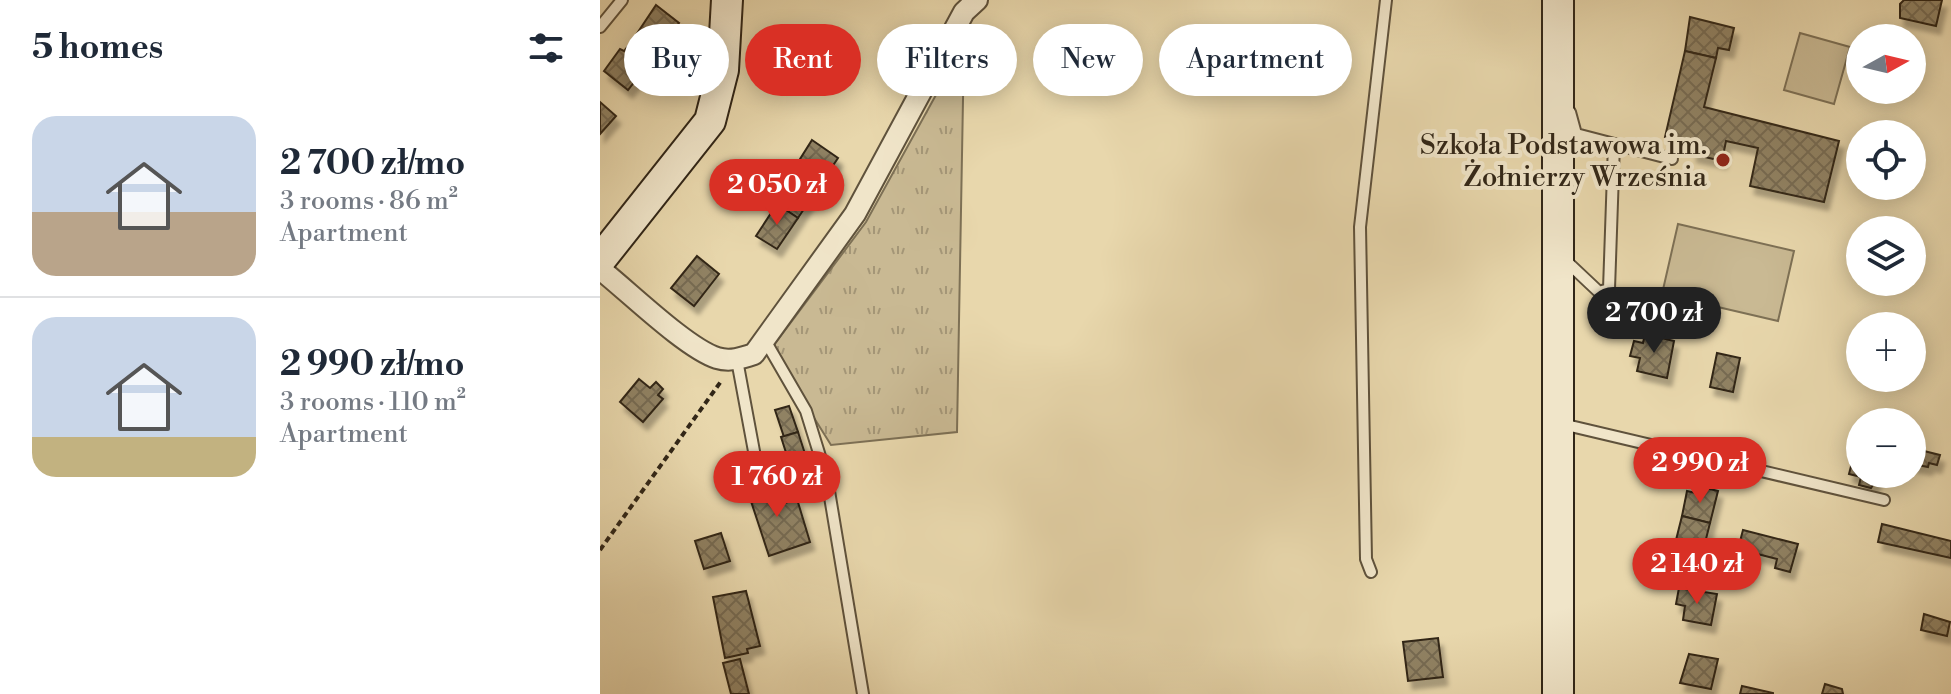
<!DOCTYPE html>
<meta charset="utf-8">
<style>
:root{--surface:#fff;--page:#f2f2f3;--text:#1f2937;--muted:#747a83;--line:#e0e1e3;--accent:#d93025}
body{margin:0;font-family:"Libre Bodoni",serif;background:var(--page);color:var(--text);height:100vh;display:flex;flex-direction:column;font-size:30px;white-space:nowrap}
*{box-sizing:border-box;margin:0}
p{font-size:26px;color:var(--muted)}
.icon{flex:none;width:44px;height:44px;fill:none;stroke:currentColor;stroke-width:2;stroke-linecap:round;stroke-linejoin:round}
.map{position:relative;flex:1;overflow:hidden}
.sheet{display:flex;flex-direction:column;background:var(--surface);width:600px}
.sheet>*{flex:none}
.hud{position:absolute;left:24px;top:24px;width:760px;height:72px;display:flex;gap:16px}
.needle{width:52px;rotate:82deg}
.controls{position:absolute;left:1246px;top:24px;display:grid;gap:16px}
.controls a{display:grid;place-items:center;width:80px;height:80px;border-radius:50%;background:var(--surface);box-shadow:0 4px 20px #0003;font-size:40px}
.price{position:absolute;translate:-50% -68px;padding:0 18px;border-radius:28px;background:var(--accent);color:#fff;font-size:26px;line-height:52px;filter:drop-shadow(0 2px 4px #0008)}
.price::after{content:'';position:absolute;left:50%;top:48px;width:24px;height:18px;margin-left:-12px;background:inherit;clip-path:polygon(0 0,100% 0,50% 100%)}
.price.on{background:#222;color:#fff}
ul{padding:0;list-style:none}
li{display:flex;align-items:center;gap:24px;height:200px;padding:0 32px}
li+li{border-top:2px solid var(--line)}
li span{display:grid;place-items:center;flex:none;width:224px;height:160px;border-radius:24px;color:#555}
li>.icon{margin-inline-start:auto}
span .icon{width:96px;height:96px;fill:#fffc;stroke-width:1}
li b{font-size:34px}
h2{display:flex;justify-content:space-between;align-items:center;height:96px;padding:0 32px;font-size:34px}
.tag{padding:0 28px;border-radius:36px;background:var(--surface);box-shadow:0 4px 20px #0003;font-size:28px;line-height:72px}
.tag.on{background:var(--accent);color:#fff}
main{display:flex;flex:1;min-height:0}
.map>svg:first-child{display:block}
</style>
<main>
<section class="sheet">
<h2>5 homes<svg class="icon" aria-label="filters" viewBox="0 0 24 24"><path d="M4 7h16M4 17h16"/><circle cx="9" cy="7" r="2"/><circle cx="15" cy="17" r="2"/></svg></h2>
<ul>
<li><span style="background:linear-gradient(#c9d6e8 60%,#b9a48a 0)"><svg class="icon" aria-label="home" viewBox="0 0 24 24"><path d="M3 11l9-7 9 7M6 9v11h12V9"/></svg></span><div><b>2 700 zł/mo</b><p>3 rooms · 86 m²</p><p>Apartment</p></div></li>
<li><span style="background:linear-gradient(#c9d6e8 75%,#c2b280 0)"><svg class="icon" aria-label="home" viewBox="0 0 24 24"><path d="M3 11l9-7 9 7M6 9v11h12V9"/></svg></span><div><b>2 990 zł/mo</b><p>3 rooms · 110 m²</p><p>Apartment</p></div></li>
</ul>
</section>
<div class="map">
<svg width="1351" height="694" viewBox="0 0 1351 694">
<defs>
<pattern id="grass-tufts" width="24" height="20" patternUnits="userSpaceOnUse" patternTransform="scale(2)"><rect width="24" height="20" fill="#c9b993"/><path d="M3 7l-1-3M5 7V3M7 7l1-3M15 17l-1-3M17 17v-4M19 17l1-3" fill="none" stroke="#a49677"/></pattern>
<pattern id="building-cross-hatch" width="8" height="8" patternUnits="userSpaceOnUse" patternTransform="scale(2)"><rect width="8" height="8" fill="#908264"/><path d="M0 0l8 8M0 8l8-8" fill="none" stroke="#766a51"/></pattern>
<filter id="shadow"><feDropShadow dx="4.5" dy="8" stdDeviation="2" flood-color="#0004"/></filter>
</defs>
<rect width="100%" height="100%" fill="#e8d7ac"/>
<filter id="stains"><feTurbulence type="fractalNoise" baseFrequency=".0025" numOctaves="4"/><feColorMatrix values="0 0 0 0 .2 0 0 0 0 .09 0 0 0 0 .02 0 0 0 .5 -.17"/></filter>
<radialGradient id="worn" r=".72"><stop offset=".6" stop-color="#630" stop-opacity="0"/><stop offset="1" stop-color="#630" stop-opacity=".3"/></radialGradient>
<polygon fill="url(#grass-tufts)" stroke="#7d7055" stroke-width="2" points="364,44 357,432 231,445 171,349 266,222"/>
<g fill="#c9b993" stroke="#7d7055" stroke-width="2">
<polygon points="1200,33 1250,47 1234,104 1184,90"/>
<polygon points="1078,224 1194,251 1178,321 1062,294"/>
</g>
<g fill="url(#building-cross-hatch)" stroke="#312617" stroke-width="2" filter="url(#shadow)">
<polygon points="1342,0 1336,26 1300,18 1300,4 1304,0"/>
<polygon points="56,5 79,23 62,45 59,42 50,54 32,41"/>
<polygon points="1090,17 1134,28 1129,50 1118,48 1116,58 1085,51"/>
<polygon points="32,41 50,54 42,65 45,68 28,90 4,71 20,49 24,51"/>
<polygon points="1085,51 1116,58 1104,107 1239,141 1224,202 1150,186 1158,148 1126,141 1122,161 1092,154 1094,144 1065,137"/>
<polygon points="0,102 16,116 0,134"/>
<polygon points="212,140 238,158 198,218 173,202"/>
<polygon points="177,204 198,218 177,249 156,236"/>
<polygon points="97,256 119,274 94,306 71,288"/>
<polygon points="1045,334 1074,341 1067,378 1037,371 1040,358 1030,356 1034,341 1043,343"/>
<polygon points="1117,353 1140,358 1133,392 1110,387"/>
<polygon points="39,379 50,388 56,382 63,389 58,395 63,399 43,422 20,402"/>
<polygon points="189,406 198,432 184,437 175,410"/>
<polygon points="198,432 215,485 198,490 181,437"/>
<polygon points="1257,443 1260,444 1260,474 1280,474 1271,488 1259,485 1261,477 1249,474"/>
<polygon points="1312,448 1340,455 1337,465 1329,463 1328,467 1312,464"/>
<polygon points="166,476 176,506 197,499 210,542 169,556 145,483"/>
<polygon points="1102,487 1118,491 1110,523 1082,516 1087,491 1100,494"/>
<polygon points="1082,516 1110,523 1102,555 1085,550 1087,543 1076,540"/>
<polygon points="1282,524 1351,541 1351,558 1278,542"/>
<polygon points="1143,530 1198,544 1190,572 1175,568 1177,559 1138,549"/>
<polygon points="121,533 130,561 104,569 95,541"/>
<polygon points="1079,588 1117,594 1111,625 1083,620 1085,606 1076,604"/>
<polygon points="146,591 160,646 147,649 148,653 125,658 113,597"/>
<polygon points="1324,614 1350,622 1347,636 1321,630"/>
<polygon points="838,638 843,677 808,681 803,642"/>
<polygon points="1089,654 1118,659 1111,689 1080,683"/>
<polygon points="140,659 149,694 131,694 123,663"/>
<polygon points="1225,684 1242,689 1243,694 1222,694"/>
<polygon points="1142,686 1173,693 1173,694 1140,694"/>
</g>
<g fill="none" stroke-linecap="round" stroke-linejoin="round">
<defs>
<g id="lane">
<polyline points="0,27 22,0"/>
<polyline points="970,112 976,134 1072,159"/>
<polyline points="965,260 999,292 1009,289 1014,144"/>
<polyline points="166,342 206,411 227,479 263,694"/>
<polyline points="137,360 156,462"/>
<polyline points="962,424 1284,500"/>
<polyline points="771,572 766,559 760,227 786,0"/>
</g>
<path id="street" d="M0 269C28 291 86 348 117 358 130 362 142 358 154 354L255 214 364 12 377 0"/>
<g id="secondary">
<polyline points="0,260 110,121 123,70 127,0"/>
<polyline points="958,694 958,0"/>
</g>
</defs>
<use href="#lane" stroke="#5f523c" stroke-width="14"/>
<use href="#street" stroke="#5f523c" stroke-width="24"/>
<use href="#secondary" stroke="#312617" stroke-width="34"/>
<polyline stroke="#312617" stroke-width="4" stroke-dasharray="6 4" stroke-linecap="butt" points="0,550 122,380"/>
<use href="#lane" stroke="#f0e5c9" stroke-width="10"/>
<use href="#street" stroke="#f0e5c9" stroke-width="20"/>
<use href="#secondary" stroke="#f0e5c9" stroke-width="30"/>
</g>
<circle fill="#8f2418" stroke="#f0e5c9" stroke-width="3" cx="1123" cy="160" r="8"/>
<g text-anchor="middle" stroke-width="8" stroke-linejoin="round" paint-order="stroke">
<g font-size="28" fill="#312617" stroke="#f0e5c9" text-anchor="end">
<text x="1107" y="154">Szkoła Podstawowa im.<tspan x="1107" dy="32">Żołnierzy Września</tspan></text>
</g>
</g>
<rect width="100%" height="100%" filter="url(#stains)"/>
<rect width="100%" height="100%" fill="url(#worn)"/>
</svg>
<div class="controls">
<a><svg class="needle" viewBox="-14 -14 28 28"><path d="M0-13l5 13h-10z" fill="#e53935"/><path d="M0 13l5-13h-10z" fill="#747a83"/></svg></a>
<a><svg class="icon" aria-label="locate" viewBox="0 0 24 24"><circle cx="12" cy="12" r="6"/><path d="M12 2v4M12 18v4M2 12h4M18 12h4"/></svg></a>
<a><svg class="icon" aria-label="layers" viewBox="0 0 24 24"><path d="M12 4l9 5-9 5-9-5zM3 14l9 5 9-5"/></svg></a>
<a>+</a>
<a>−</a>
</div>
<b class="price" style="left:177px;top:227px">2 050 zł</b>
<b class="price on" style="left:1054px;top:355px">2 700 zł</b>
<b class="price" style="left:1100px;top:505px">2 990 zł</b>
<b class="price" style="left:177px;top:519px">1 760 zł</b>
<b class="price" style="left:1097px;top:606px">2 140 zł</b>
<div class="hud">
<a class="tag">Buy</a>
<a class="tag on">Rent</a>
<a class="tag">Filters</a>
<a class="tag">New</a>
<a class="tag">Apartment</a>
</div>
</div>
</main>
